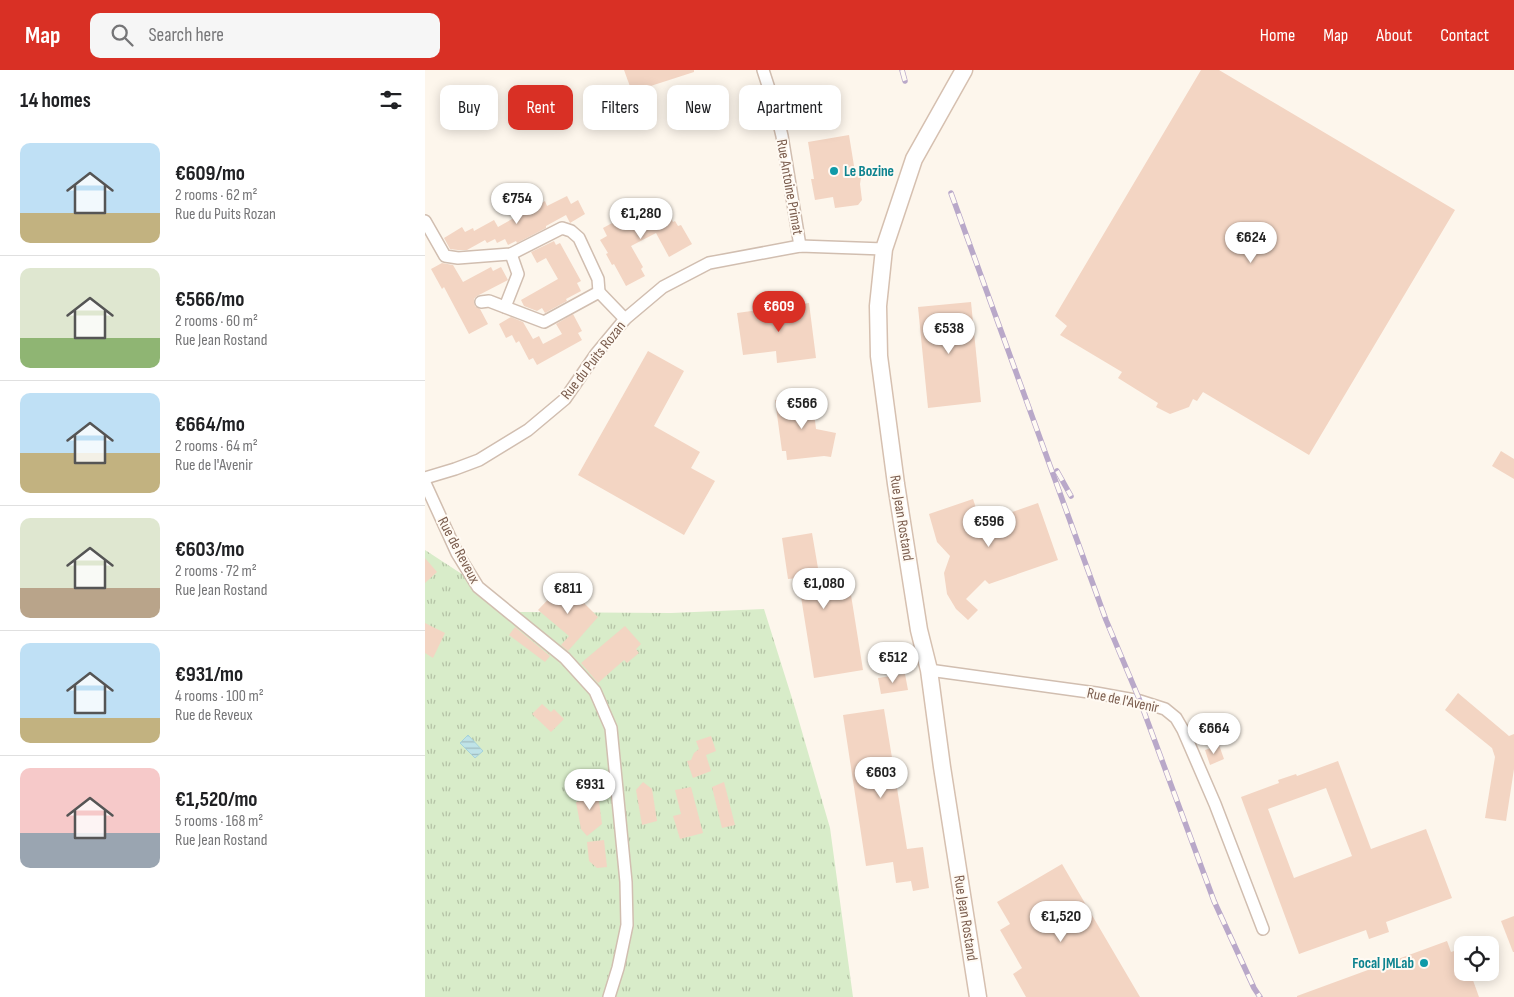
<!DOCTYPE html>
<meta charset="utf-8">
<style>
:root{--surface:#fff;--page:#f6f6f6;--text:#202124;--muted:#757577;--line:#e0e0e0;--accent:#d93025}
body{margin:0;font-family:"Sofia Sans Condensed",sans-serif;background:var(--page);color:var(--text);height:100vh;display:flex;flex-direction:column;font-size:19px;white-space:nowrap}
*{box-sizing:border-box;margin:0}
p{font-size:16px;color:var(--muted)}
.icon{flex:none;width:28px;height:28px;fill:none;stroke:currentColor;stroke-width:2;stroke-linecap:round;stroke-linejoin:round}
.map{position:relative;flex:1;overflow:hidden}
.details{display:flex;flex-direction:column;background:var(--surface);width:425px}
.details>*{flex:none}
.guide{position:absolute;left:15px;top:15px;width:475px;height:45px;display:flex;gap:10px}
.controls{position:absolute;left:1029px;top:866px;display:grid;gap:10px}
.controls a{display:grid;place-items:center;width:45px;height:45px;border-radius:10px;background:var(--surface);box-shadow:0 2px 12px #0003;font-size:25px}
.price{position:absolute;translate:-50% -42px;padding:0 11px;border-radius:18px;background:#fff;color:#222;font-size:16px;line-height:32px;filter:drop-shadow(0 1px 2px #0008)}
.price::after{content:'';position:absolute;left:50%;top:30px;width:15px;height:11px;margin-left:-8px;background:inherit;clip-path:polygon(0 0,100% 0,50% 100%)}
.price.active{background:var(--accent);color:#fff}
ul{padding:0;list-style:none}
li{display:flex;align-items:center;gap:15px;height:125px;padding:0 20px}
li+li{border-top:1px solid var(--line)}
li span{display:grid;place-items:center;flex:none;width:140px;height:100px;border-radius:10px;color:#555}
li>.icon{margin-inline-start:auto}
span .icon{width:60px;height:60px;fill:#fffc;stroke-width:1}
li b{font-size:21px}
h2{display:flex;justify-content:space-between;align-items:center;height:60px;padding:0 20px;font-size:21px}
.tag{padding:0 18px;border-radius:10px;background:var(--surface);box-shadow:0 2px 12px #0003;font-size:18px;line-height:45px}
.tag.active{background:var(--accent);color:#fff}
header{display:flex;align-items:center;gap:30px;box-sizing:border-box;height:70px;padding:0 25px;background:var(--accent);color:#fff}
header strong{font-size:24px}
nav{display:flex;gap:28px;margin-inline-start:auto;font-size:18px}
.search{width:350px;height:45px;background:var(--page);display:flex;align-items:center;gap:12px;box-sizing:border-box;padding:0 18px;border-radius:10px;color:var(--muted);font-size:19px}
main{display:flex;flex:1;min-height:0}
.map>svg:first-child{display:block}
</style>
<header>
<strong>Map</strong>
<div class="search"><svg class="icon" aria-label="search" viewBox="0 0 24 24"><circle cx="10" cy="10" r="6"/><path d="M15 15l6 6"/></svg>Search here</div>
<nav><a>Home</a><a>Map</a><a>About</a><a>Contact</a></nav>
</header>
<main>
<section class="details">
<h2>14 homes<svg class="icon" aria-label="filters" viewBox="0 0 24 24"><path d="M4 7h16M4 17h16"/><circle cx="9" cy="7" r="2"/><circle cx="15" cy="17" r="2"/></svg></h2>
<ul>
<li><span style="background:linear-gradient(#bfe0f5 70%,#c2b280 0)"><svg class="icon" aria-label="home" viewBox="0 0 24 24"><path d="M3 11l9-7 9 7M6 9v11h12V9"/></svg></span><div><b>€609/mo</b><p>2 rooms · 62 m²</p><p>Rue du Puits Rozan</p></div></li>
<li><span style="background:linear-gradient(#dfe7d0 70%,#8fb573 0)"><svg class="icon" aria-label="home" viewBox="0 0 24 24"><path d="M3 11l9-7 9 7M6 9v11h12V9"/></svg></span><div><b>€566/mo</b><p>2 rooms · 60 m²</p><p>Rue Jean Rostand</p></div></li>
<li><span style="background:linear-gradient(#bfe0f5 60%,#c2b280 0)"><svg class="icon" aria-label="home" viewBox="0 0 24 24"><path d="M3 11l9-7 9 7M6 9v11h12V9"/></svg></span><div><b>€664/mo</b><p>2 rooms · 64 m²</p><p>Rue de l'Avenir</p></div></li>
<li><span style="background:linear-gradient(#dfe7d0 70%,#b9a48a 0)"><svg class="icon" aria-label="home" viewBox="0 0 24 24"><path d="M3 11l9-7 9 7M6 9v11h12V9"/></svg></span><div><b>€603/mo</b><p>2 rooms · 72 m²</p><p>Rue Jean Rostand</p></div></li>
<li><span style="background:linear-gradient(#bfe0f5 75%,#c2b280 0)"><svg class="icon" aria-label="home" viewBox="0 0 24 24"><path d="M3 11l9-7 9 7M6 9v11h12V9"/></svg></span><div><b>€931/mo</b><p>4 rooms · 100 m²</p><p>Rue de Reveux</p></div></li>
<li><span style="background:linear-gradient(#f6c9c9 65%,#9aa5b1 0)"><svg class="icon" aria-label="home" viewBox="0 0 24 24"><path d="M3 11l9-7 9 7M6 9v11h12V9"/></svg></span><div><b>€1,520/mo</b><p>5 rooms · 168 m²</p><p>Rue Jean Rostand</p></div></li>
</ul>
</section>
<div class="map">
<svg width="1089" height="927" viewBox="0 0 1089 927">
<defs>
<pattern id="grass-tufts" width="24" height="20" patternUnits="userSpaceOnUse" patternTransform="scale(1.25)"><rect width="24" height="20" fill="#d8ecc9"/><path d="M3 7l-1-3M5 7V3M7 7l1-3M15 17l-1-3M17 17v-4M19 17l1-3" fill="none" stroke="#b4c2a5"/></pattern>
<pattern id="water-rules" width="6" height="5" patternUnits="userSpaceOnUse" patternTransform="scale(1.25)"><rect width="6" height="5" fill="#bfe3e8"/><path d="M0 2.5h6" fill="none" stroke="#a0bbbe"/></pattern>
</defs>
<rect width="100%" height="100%" fill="#fdf6ec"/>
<polygon fill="url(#grass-tufts)" points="0,480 95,542 246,543 339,539 371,641 405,758 428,927 0,927"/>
<polygon fill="url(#water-rules)" stroke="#a5d3da" points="43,665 58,681 50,688 35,673"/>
<g fill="#f3d5c3" fill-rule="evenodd">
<polygon points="199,0 269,0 269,2 207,22"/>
<polygon points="776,0 794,0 1030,140 884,385 778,322 772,331 768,329 764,337 745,344 731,337 733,333 693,308 697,302 635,265 642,256 630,246"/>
<polygon points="424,65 430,102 437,101 435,114 437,130 433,135 410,138 408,127 390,130 386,109 389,109 383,72"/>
<polygon points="142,126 146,134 153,130 160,144 145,153 141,145 121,156 121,158 92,173 91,171 83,175 80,169 72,173 70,169 62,173 60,170 42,180 33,180 25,179 19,168 37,157 40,162 48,158 49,161 69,150 73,157 96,144 94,142 105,137 106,139 120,131 122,136"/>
<polygon points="230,134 234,142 241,139 248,152 250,151 253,156 256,155 267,174 244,187 231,163 206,176 218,197 216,199 220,206 201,216 189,194 187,195 181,184 183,183 175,170 182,166 178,158 209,141 211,145"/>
<polygon points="129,171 131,175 135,173 156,211 152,213 156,221 141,229 142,231 120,243 117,238 112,241 99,236 96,230 133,209 121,188 112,193 106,182"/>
<polygon points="17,193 28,195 38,212 66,197 68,201 76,197 83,210 52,226 49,229 50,236 55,239 63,254 44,264 19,217 17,219 6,199"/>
<polygon points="546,232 556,332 503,338 493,237"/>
<polygon points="384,233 391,288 352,293 351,281 318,285 312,243"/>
<polygon points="148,244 157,261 153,263 157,270 112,295 108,288 104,290 94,271 91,273 87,265 81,268 74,254 86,247 98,252 108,269 114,266 118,274 137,264 131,254"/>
<polygon points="223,281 259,301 229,356 275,382 266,398 290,411 259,465 153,405"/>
<polygon points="387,326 391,359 411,363 406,387 399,386 362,390 361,381 357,381 350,330"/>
<polygon points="1076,381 1089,389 1089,409 1067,396"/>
<polygon points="548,429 556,453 613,433 633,490 564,514 560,510 541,529 553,540 543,550 531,539 522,524 519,503 525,486 512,472 504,444"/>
<polygon points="387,463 394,504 422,500 438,600 389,608 373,508 363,509 357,468"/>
<polygon points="0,488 12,502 0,513"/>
<polygon points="137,515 145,521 156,534 158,532 173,547 143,581 136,575 144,566 113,540"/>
<polygon points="0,553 20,563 8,588 0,583"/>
<polygon points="200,556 216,574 211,579 214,583 202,593 199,590 173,613 156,593"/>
<polygon points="90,557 125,586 120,592 84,565"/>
<polygon points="480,604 483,620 456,624 453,608"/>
<polygon points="1033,623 1084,666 1089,664 1089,699 1081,751 1060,748 1070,687 1067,678 1020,640"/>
<polygon points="117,634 126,642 129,639 139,649 126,662 107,644"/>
<polygon points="459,639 482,779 498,777 504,818 488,821 486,811 471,813 468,792 441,796 418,645"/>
<polygon points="286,666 291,681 281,685 286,701 268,708 262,691 266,690 269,683 274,679 271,671"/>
<polygon points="794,675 799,689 785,695 780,680"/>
<path d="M913 691 946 779 1001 759 1027 828 961 852 964 862 944 869 941 860 874 884 816 727 854 713 853 710 871 704 872 706ZM901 718 927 786 869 808 843 739Z"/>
<polygon points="218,712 227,719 232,751 217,755 211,720"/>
<polygon points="299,712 310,755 297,758 287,717"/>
<polygon points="172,716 177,754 162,766 156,759 151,732 160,730 158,719"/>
<polygon points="266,717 278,763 255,769 248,746 256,744 250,720"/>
<polygon points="179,770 182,797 172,798 164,791 162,772"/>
<polygon points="637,794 715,927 601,927 588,904 597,898 575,860 585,854 572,832"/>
<polygon points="1089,846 1089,882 1088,882 1076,851"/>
<polygon points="1022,871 1026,882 1038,878 1038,902 1045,902 1054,927 872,927 872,926"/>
</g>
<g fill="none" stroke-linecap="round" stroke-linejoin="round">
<defs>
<g id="street">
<polyline points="338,0 350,37 357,66 375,176"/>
<polyline points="0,151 20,186 33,188 86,184 137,158 146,161 154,168 173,209 174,222"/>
<polyline points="56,232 64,231 119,252 174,222 200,249"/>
<polyline points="80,237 93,204 86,184"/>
<polyline points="0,408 30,399 54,390 103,360 140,329 171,284 200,249 238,217 284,193 375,176 459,179"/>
<polyline points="0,413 32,483 53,517 140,588 170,621 186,658 201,812 202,855 193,898 184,927"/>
<polyline points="504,600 671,623 715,631 740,639 751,648 758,660 790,734 838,859"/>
</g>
<polyline id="secondary" points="539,0 489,89 459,179 453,236 454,286 471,414 494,560 504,600 517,697 553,927"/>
</defs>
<use href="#street" stroke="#d1beb0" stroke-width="14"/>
<use href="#secondary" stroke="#d6c0b0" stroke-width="19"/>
<use href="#street" stroke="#fff" stroke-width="11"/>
<use href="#secondary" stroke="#fff" stroke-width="16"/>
<defs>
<g id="rail">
<polyline points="477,0 480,11"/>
<polyline points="526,123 681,550 715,631 789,831 829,918 835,927"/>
<polyline points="632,401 646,426"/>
</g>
</defs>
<use href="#rail" stroke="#b9a8c9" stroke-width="5.5"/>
<use href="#rail" stroke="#fffaf3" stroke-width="4" stroke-dasharray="11" stroke-linecap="butt"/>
</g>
<g fill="#0f9aa8" stroke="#fffaf3" stroke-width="2">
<circle cx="409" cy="101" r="5"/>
<circle cx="999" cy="893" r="5"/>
</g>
<g text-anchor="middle" stroke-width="4" stroke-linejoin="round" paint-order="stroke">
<g font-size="15" font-weight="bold" fill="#0d838f" stroke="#fffaf3" text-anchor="start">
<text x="419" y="106">Le Bozine</text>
<text x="989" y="898" text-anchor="end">Focal JMLab</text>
</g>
<g font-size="15" fill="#7a5c4d" stroke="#fffaf3">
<text transform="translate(365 117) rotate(80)" y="5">Rue Antoine Primat</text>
<text transform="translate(168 290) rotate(-52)" y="5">Rue du Puits Rozan</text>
<text transform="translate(477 448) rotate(81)" y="5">Rue Jean Rostand</text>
<text transform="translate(34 480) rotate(62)" y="5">Rue de Reveux</text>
<text transform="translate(698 630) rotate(12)" y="5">Rue de l'Avenir</text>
<text transform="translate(541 848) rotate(81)" y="5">Rue Jean Rostand</text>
</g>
</g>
</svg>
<div class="controls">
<a><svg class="icon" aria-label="locate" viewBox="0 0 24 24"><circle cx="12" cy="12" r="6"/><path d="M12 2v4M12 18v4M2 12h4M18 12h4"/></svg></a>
</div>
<b class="price" style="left:92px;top:155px">€754</b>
<b class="price" style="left:216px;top:170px">€1,280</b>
<b class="price" style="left:826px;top:194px">€624</b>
<b class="price active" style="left:354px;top:263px">€609</b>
<b class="price" style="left:524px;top:285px">€538</b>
<b class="price" style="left:377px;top:360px">€566</b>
<b class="price" style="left:564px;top:478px">€596</b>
<b class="price" style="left:399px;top:540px">€1,080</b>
<b class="price" style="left:143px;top:545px">€811</b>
<b class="price" style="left:468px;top:614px">€512</b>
<b class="price" style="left:789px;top:685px">€664</b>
<b class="price" style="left:456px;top:729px">€603</b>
<b class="price" style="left:165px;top:741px">€931</b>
<b class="price" style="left:636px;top:873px">€1,520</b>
<div class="guide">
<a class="tag">Buy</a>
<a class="tag active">Rent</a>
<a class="tag">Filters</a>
<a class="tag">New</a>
<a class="tag">Apartment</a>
</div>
</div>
</main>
